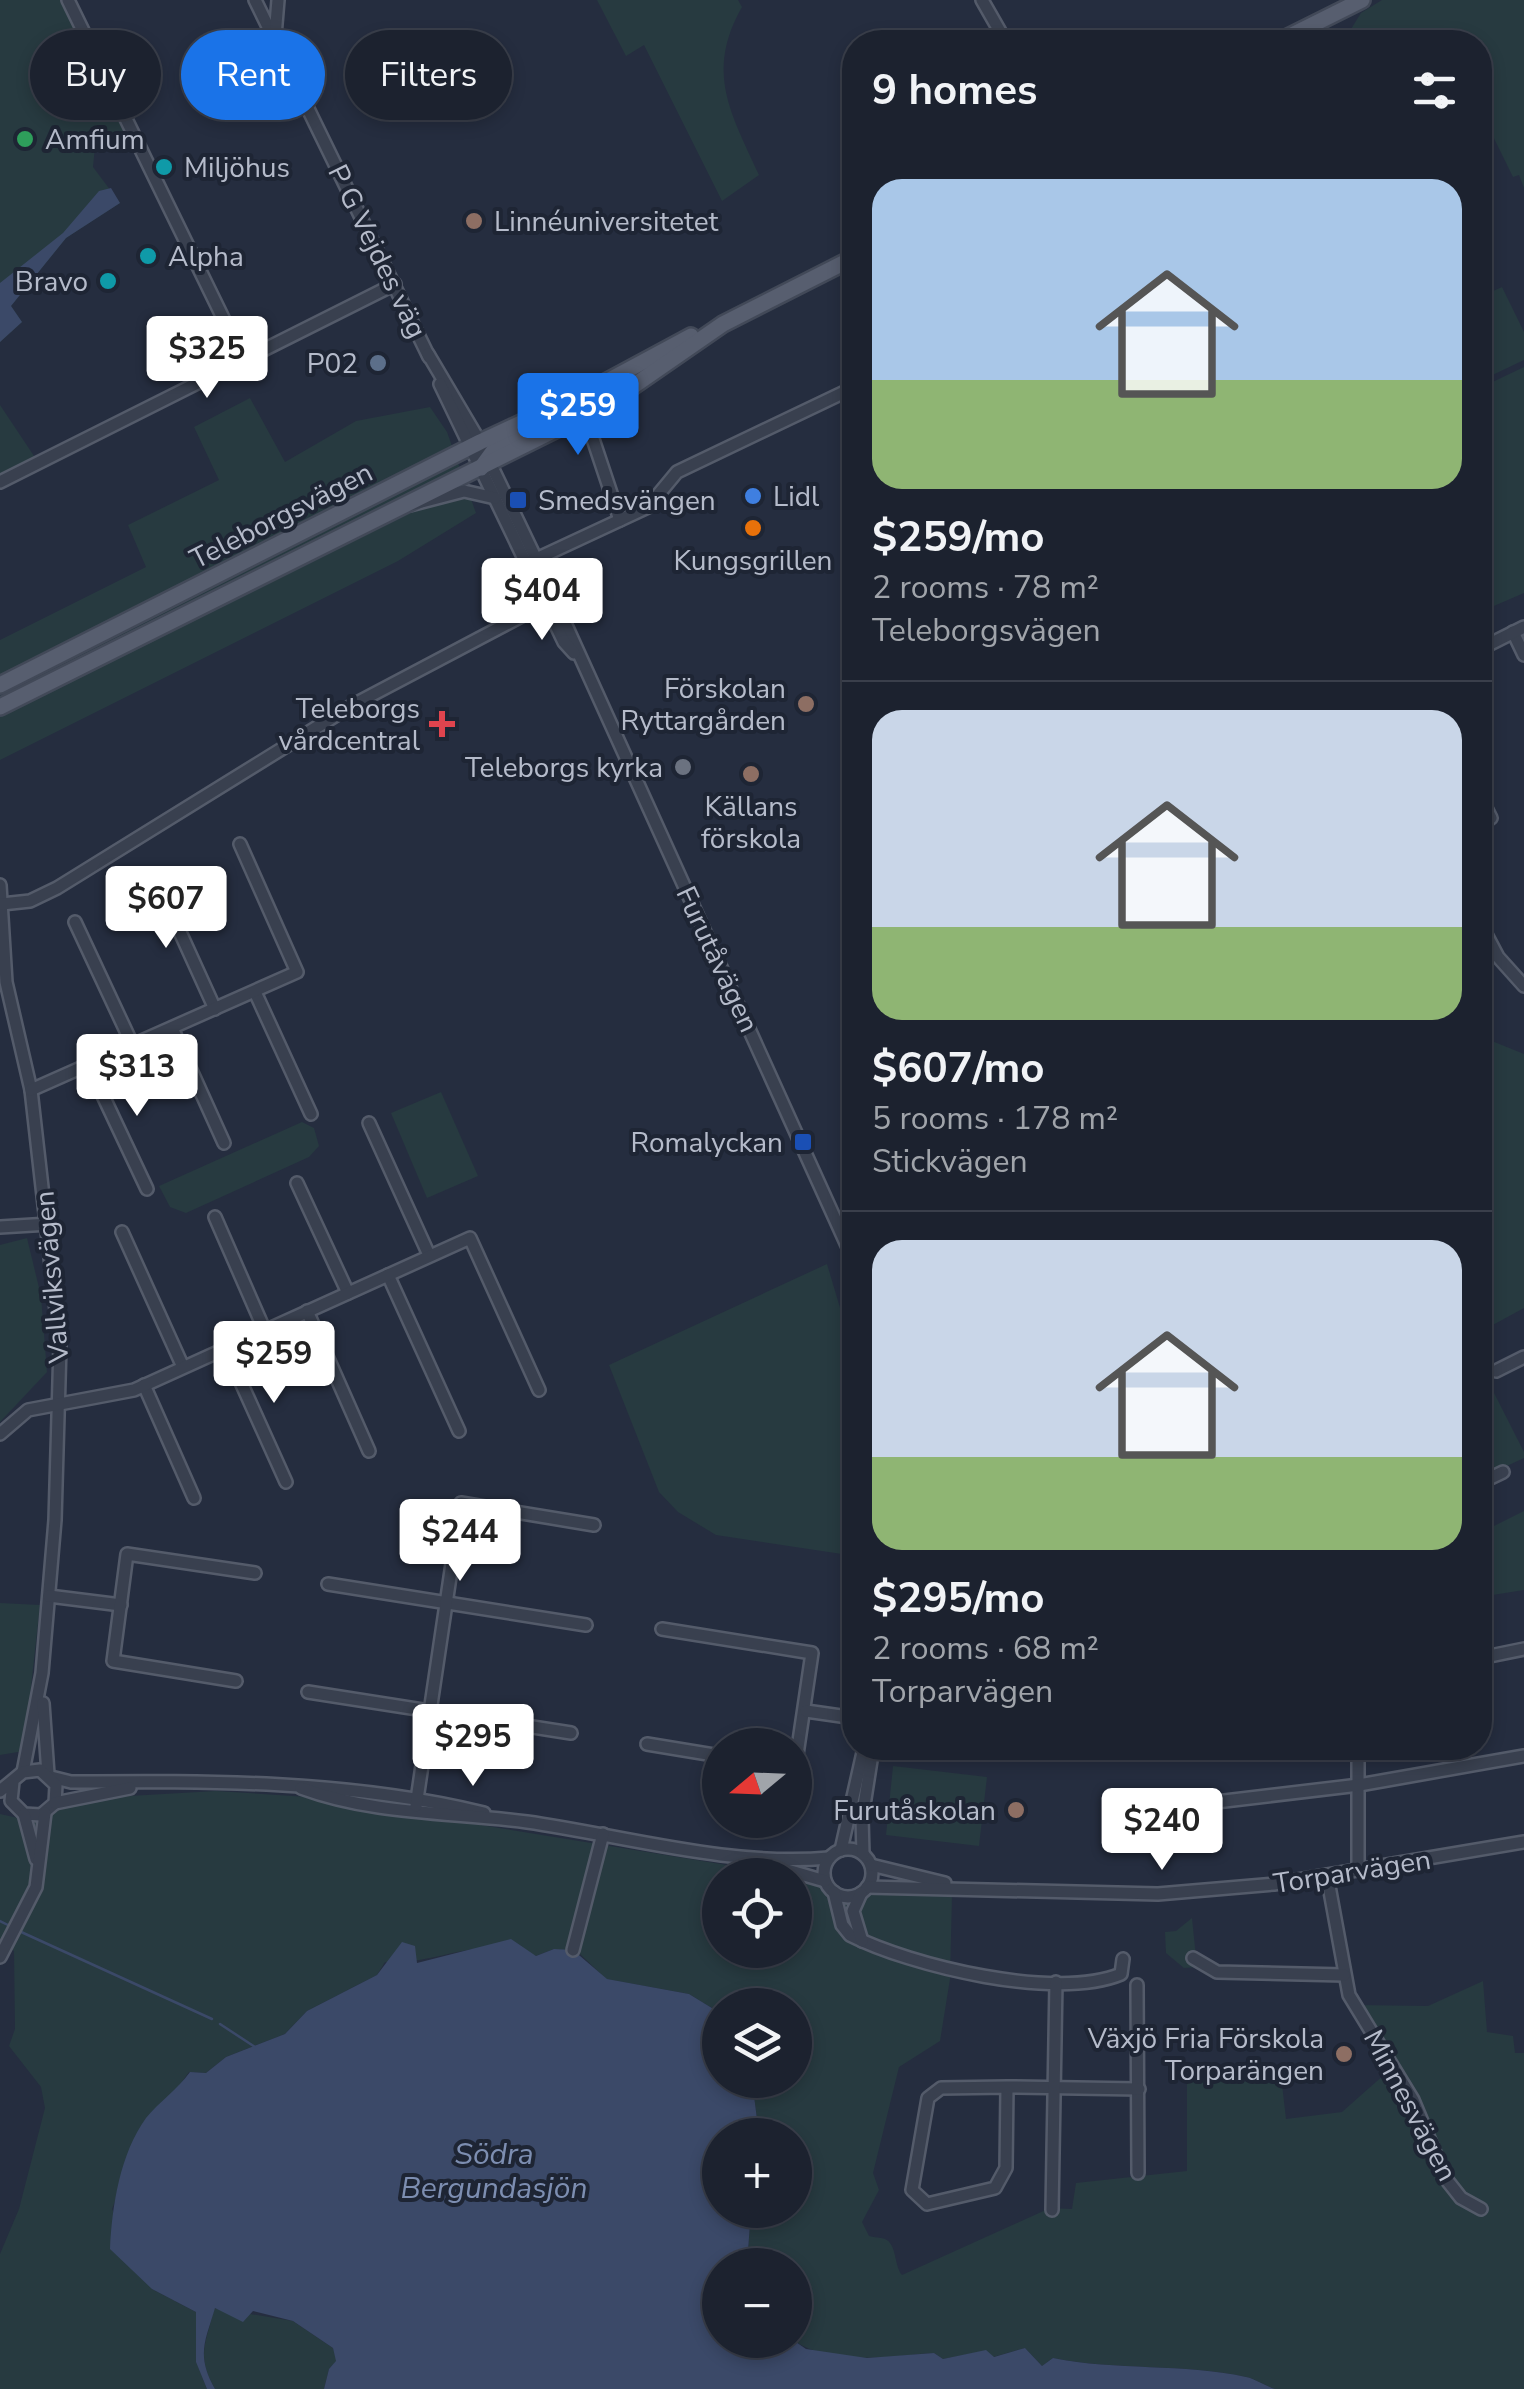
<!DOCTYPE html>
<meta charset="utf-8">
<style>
:root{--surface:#1c222f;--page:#292f3b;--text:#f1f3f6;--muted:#a0a4aa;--line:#3a3f4b;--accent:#1a73e8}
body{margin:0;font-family:"Nunito Sans",sans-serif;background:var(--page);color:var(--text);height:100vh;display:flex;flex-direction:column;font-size:38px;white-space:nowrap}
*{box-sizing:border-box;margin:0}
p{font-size:32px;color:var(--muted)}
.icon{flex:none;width:55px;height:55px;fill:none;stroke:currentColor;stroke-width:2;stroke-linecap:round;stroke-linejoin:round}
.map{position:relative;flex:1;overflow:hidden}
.drawer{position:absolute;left:842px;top:30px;width:650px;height:1730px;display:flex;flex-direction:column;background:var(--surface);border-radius:40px;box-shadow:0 5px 15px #0003,0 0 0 2px var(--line)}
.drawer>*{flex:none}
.guide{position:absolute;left:30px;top:30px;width:662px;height:90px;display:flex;gap:20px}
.needle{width:65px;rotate:251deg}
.controls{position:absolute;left:702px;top:1728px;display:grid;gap:20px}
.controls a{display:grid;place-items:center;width:110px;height:110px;border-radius:50%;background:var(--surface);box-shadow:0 5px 15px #0003,0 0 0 2px var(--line);font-size:50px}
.price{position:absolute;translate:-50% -85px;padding:0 22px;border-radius:10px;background:#fff;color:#222;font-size:32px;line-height:65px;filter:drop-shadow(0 2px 5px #0008)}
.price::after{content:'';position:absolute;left:50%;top:60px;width:30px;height:22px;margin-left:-15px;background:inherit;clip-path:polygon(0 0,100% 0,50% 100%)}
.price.active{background:var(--accent);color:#fff}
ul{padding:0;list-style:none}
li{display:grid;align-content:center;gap:20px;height:530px;padding:0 30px}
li+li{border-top:2px solid var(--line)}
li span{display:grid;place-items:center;height:310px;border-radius:30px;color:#555}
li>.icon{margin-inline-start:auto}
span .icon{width:180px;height:180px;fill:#fffc;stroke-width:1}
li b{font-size:42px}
h2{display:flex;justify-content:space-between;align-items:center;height:120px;padding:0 30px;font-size:42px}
.chip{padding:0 35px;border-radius:45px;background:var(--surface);box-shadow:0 5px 15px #0003,0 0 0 2px var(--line);font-size:35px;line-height:90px}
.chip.active{background:var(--accent);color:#fff}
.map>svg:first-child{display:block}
</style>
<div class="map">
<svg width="1524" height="2389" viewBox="0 0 1524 2389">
<rect width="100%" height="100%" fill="#252d3f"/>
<g fill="#273a40">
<polygon points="0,0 69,0 132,129 95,147 93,167 120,203 66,238 11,306 22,322 0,342"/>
<path d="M597 0H738L742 7C705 72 731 113 759 175L722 201 644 45 626 56Z"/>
<polygon points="1382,0 1524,0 1524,188 1519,175 1513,177 1480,110 1489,104 1480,83 1480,42 1343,42 1361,13"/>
<polygon points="1502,287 1524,332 1524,360 1480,381 1480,297"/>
<polygon points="1524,367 1524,593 1480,612 1480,388"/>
<polygon points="250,398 285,462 356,421 430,407 447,432 476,513 398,561 0,760 0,640 146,567 128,525 219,480 194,427"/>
<polygon points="0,405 38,462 0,480"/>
<polygon points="1480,1026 1492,1041 1524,1054 1524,1308 1480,1332"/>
<polygon points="441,1092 478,1176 427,1198 391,1113"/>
<polygon points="302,1122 314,1128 319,1146 309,1157 186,1213 170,1207 159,1186"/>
<polygon points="27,1238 41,1296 47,1372 0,1422 0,1245"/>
<polygon points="827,1264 855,1358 855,1556 716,1535 678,1512 659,1492 609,1365"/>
<polygon points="1491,1387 1524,1452 1524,1458 1496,1471 1480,1436 1480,1392"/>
<polygon points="1524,1511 1524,1590 1480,1597 1480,1533"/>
<polygon points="0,1603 40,1605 24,1751 0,1755"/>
<polygon points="893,1766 987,1777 979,1846 886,1835"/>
<path d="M216 1791 308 1797 789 1875H720V1950H795V1877L818 1883 830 1895 848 1902 881 1891 952 1896 950 1979 940 2041 899 2067 873 2173 879 2190 862 2222 869 2236C875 2238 880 2237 885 2239 897 2244 894 2266 902 2275L1050 2208 1072 2209 1076 2183 1187 2171V2078L1282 2084 1286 2119 1342 2112 1394 2066 1356 2005 1428 2006 1483 1981 1487 2032 1513 2036 1515 2053H1524V2389H1275C1265 2386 1256 2379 1246 2377 1183 2363 1117 2371 1053 2358L1042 2366 1025 2348 993 2357 986 2351 943 2359 934 2353C889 2356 832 2367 793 2340L795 2265H747L751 2210H795V2135H759L752 2080H795V2005H720V2013L689 1994 606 1979 578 1952 554 1949 536 1956C484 1932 440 1965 385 1962L377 1975 307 2011 285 2034 226 2057 206 2073 189 2072 172 2096 147 2118 112 2209 152 2289 196 2312V2361L207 2389H0V2254L19 2209 45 2108 41 2087 9 2046 15 2029 14 1951 0 1940V1814L36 1822 77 1799Z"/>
<polygon points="1192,1918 1197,1967 1184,1968 1166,1953 1165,1932 1176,1931"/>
<path d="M214 2308 293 2321 333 2348 337 2361 329 2369 324 2389H215C195 2354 207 2343 214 2308Z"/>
</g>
<g fill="#3b4968">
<polygon points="111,188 120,203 66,238 11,306 22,322 0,342 0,283 63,233 99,191"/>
<path d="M511 1939 536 1956 554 1949 573 1950 607 1979 689 1994 720 2013V2080H752L759 2135H720V2210H751L747 2265H720V2340H793L806 2349 867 2358 934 2353 943 2359 986 2350 994 2357 1025 2348 1042 2366 1053 2358C1117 2371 1183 2363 1246 2377 1256 2379 1265 2386 1275 2389H324L329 2369 336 2361 333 2348 293 2321 253 2311 243 2322 215 2308C205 2342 196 2355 215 2389H207L196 2362V2312L152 2289 110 2249C112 2206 120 2154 146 2118 159 2102 177 2090 190 2072L206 2073 226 2057 285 2034 307 2011 377 1975 402 1942 415 1946 417 1963Z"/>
</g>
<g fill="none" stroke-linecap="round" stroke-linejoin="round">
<g stroke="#3b4968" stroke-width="2.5">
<polyline points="0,1921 12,1927"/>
<polyline points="19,1931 212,2019"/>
<polyline points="220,2024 255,2047"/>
</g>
<defs>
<g id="minor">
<polyline points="68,0 244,361"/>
<polyline points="255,0 429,357"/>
<polyline points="982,0 1006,42"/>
<polyline points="275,36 278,0"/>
<polyline points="428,354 480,442 536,559 855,1263"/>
<polyline points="440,384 564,642 574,653"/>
<polyline points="587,392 585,415 620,520"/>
<polyline points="0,482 395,284"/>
<polyline points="410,505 464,491 495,498"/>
<polyline points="532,561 648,507 677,472 855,387"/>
<polyline points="1513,632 1524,655"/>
<polyline points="1480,649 1524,627"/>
<polyline points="1480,796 1491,818"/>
<polyline points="155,877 215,1009"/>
<polyline points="0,885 6,982 31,1090 60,1346 55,1520 42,1673 23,1772"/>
<polyline points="2,904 30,901 57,888 351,706 552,600"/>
<polyline points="75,922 133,1046"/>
<polyline points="1480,923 1498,957 1524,986"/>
<polyline points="255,992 311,1114"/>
<polyline points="172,1028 224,1143"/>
<polyline points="89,1066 147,1189"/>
<polyline points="31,1090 297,972 240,844"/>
<polyline points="369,1123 429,1255"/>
<polyline points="297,1183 348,1293"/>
<polyline points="215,1217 264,1329"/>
<polyline points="0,1227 49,1224"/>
<polyline points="122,1232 183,1367"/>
<polyline points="388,1275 459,1431"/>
<polyline points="307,1311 369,1451"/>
<polyline points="225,1347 286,1482"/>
<polyline points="1496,1371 1524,1357"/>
<polyline points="144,1385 194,1498"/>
<polyline points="0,1434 28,1410 134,1390 470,1238 539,1390"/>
<polyline points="1480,1483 1503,1472"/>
<polyline points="328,1584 586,1625"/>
<polyline points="49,1596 121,1605"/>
<polyline points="662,1629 812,1653 795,1768"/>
<polyline points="1480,1658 1524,1649"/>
<polyline points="236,1681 113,1661 127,1554 255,1573"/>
<polyline points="308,1692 571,1733"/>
<polyline points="43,1703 48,1774"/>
<polyline points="806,1711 855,1718"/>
<polyline points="647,1744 720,1756"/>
<polyline points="1358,1748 1358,1870"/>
<path d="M51 1777 71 1782C209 1781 349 1780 484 1813"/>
<path d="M301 1788C374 1815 451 1812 527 1822 625 1836 729 1867 829 1858"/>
<polyline points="0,1791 23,1772 40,1770 56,1785 55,1803 41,1815 24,1814 11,1801 13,1782"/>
<polyline points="55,1803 130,1788"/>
<polyline points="416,1806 461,1503 594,1525"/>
<polyline points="1174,1807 1359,1785 1524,1756"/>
<polyline points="24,1814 36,1859"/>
<circle cx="848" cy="1873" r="24"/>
<polyline points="841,1850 864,1748"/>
<polyline points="863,1854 862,1818 873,1748"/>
<polyline points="756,1861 825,1881"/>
<polyline points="871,1865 945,1883"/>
<polyline points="1327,1875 1349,1995 1413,2100 1446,2179 1461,2198 1481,2209"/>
<polyline points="867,1887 1158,1894 1274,1884 1524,1842"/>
<path d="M834 1892 842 1925 850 1935C911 1966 1056 2001 1121 1974L1123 1959"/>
<polyline points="861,1893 853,1911 862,1941"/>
<polyline points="573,1950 603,1834"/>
<polyline points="0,1957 36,1887 45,1813"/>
<polyline points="1193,1958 1217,1972 1344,1975"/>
<polyline points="1137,1985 1138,2173"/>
<polyline points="1007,2087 1006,2168 995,2188 927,2204 912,2190 928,2098 941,2088 1007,2087 1015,2087 1139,2089"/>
<polyline points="1052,2210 1056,1982"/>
</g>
<g id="major">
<polyline points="1278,42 1362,0"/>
<polyline points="481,468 497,446 527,431"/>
<polyline points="0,685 480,442 587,392 691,336"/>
<polyline points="0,707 579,418 619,396 723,324 855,257"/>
</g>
</defs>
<use href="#minor" stroke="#545b6a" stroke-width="16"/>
<use href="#major" stroke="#424958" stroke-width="20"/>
<use href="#minor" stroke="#39404f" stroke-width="11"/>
<use href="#major" stroke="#575e6f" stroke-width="15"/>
</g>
<circle fill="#2e9e5b" stroke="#1e2534" stroke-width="4" cx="25" cy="139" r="10"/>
<g fill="#0f9aa8" stroke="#1e2534" stroke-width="4">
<circle cx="164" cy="167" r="10"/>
<circle cx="148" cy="256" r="10"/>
<circle cx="108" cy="281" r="10"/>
</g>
<g fill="#8d6e63" stroke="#1e2534" stroke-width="4">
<circle cx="474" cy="221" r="10"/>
<circle cx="806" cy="704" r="10"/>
<circle cx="751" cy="774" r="10"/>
<circle cx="1016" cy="1810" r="10"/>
<circle cx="1344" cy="2054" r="10"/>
</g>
<circle fill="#5c6f8a" stroke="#1e2534" stroke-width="4" cx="378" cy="363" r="10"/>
<circle fill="#3f7fe0" stroke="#1e2534" stroke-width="4" cx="753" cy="496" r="10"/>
<g fill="#1a4fb4" stroke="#1e2534" stroke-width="4">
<rect x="508" y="490" width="20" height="20" rx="5"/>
<rect x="793" y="1132" width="20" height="20" rx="5"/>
</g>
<circle fill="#e8710a" stroke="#1e2534" stroke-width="4" cx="753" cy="528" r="10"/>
<path fill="#e0444e" stroke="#1e2534" stroke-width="4" d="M437 709h10v10h10v10h-10v10h-10v-10h-10v-10h10z"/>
<circle fill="#6b7280" stroke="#1e2534" stroke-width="4" cx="683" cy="767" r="10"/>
<g text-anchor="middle" stroke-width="8" stroke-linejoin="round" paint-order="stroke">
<g font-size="28" fill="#b5bbca" stroke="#1e2534" text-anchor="end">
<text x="45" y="149" text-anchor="start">Amfium</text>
<text x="184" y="177" text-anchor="start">Miljöhus</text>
<text x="494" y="231" text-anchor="start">Linnéuniversitetet</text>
<text x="168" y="266" text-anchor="start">Alpha</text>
<text x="88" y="291">Bravo</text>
<text x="358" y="373">P02</text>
<text x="773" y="506" text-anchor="start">Lidl</text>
<text x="538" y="510" text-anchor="start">Smedsvängen</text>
<text x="753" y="570" text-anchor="middle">Kungsgrillen</text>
<text x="786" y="698">Förskolan<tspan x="786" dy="32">Ryttargården</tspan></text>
<text x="420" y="718">Teleborgs<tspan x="420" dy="32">vårdcentral</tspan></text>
<text x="663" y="777">Teleborgs kyrka</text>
<text x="751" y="816" text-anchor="middle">Källans<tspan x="751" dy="32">förskola</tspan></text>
<text x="783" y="1152">Romalyckan</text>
<text x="996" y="1820">Furutåskolan</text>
<text x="1324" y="2048">Växjö Fria Förskola<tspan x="1324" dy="32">Torparängen</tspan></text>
</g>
<g font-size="28" fill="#b5bbca" stroke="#1e2534">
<text transform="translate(378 251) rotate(64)" y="10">P G Vejdes väg</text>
<text transform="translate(281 515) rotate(-27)" y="10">Teleborgsvägen</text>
<text transform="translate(718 959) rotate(65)" y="10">Furutåvägen</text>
<text transform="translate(51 1277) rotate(-95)" y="10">Vallviksvägen</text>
<text transform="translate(1352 1871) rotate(-9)" y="10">Torparvägen</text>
<text transform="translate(1411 2105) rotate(62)" y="10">Minnesvägen</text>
</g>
<g font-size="30" font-style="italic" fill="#7d8eb1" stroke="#1e2534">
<text x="494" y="2164">Södra<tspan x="494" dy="34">Bergundasjön</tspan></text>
</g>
</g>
</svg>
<div class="controls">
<a><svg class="needle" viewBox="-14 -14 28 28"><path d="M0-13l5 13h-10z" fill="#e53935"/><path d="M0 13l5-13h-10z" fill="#a0a4aa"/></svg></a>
<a><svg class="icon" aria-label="locate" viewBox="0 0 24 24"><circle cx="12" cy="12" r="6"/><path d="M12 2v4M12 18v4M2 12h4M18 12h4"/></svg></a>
<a><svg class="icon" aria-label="layers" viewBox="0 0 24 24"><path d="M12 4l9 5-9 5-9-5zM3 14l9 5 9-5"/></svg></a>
<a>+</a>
<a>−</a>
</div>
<b class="price" style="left:207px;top:401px">$325</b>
<b class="price active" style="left:578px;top:458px">$259</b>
<b class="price" style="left:542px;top:643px">$404</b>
<b class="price" style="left:166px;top:951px">$607</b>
<b class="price" style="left:137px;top:1119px">$313</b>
<b class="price" style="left:274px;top:1406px">$259</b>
<b class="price" style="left:460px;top:1584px">$244</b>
<b class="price" style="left:473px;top:1789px">$295</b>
<b class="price" style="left:1162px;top:1873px">$240</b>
<div class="guide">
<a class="chip">Buy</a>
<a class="chip active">Rent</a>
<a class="chip">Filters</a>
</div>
<section class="drawer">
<h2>9 homes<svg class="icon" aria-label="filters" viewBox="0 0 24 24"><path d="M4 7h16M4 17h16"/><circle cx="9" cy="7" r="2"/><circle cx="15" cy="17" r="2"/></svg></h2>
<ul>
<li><span style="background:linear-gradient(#a9c7e8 65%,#8fb573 0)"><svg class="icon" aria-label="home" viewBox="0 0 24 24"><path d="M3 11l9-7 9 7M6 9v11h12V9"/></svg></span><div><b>$259/mo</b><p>2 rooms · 78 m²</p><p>Teleborgsvägen</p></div></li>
<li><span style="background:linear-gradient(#c9d6e8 70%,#8fb573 0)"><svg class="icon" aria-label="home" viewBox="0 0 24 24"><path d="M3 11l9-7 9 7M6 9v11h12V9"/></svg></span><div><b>$607/mo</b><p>5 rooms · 178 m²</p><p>Stickvägen</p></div></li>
<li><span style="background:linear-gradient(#c9d6e8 70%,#8fb573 0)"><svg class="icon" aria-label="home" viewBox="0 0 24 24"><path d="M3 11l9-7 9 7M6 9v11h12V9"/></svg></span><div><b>$295/mo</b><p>2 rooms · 68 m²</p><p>Torparvägen</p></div></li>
</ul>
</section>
</div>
